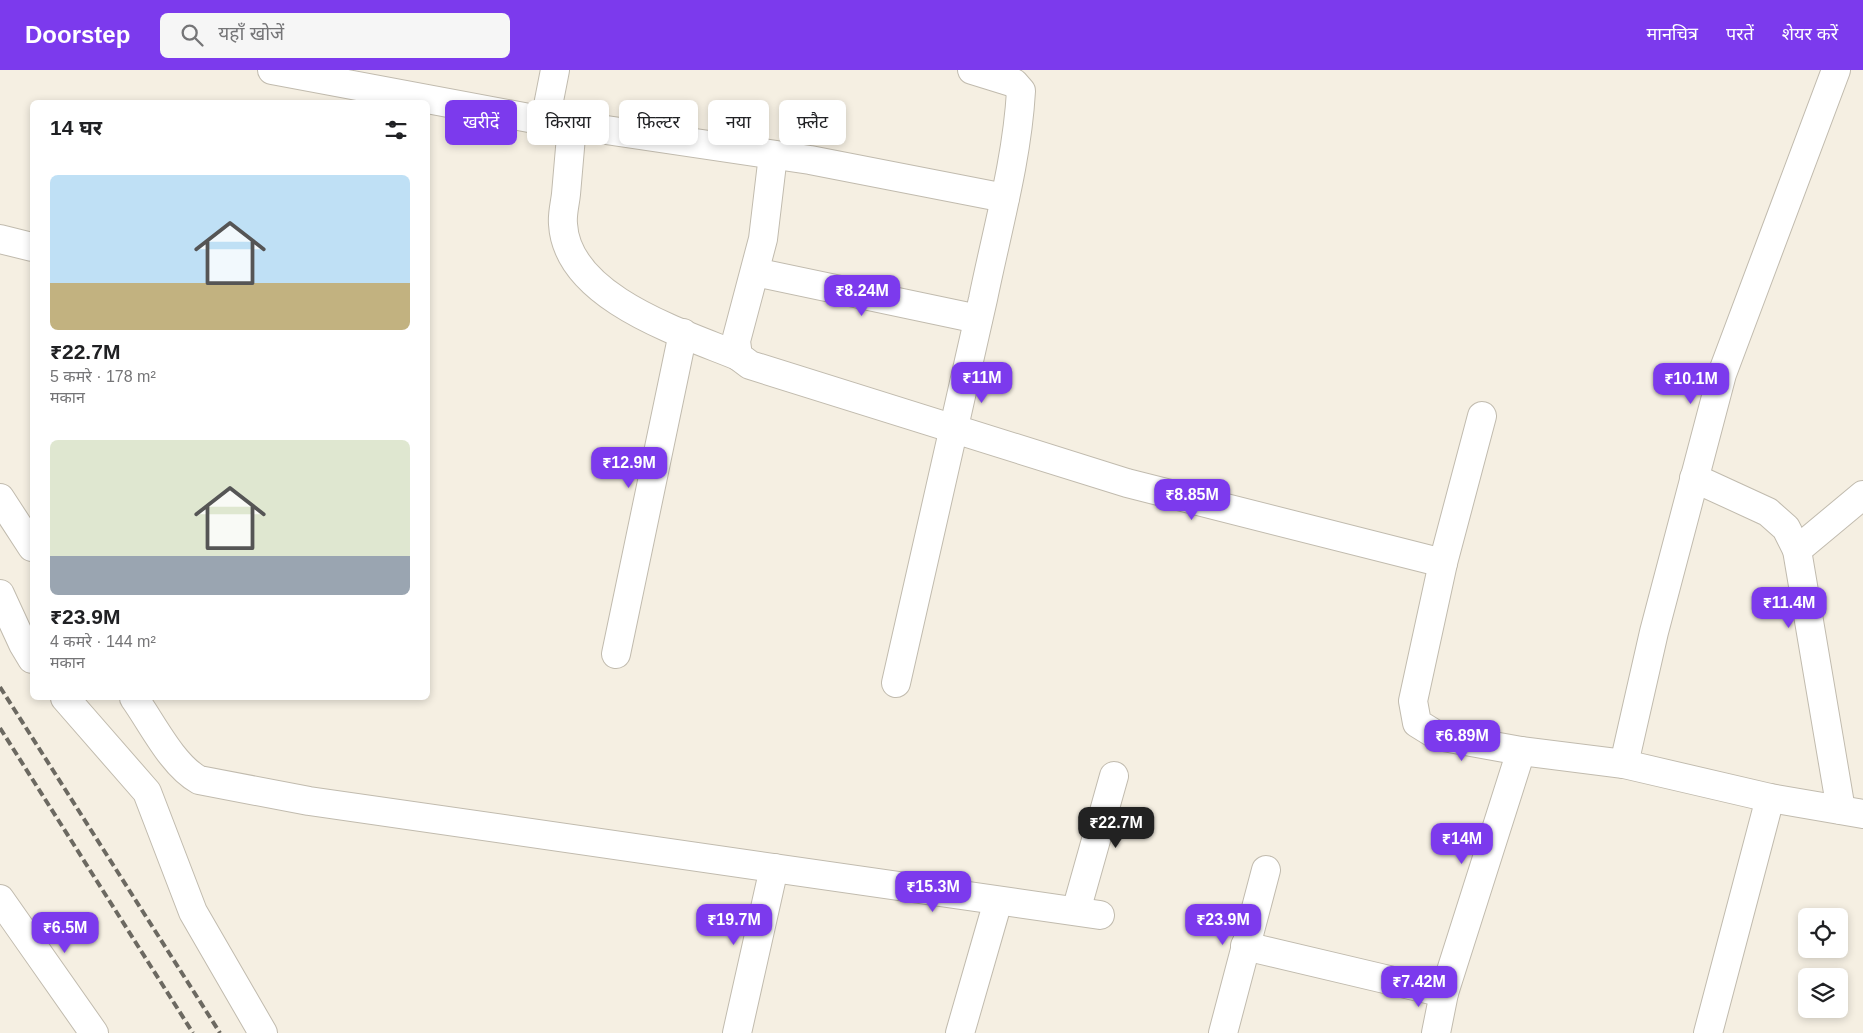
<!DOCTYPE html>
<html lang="hi">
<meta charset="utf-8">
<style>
:root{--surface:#fff;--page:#f6f6f6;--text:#202124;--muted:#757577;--accent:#7c3aed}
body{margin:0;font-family:Helvetica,"Noto Sans Devanagari",sans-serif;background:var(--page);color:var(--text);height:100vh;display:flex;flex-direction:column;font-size:19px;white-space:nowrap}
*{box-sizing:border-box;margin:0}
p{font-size:16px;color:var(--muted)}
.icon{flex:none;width:28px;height:28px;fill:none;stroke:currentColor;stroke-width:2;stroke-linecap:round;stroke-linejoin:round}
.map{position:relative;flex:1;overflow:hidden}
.sheet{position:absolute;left:30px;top:30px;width:400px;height:600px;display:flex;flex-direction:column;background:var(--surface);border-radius:8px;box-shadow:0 2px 8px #0003}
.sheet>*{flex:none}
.top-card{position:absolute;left:445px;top:30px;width:475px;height:45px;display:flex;gap:10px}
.tools{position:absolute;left:1798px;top:838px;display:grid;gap:10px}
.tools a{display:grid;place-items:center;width:50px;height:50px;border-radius:8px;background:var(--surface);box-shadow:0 2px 8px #0003;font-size:25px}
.price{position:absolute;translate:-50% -42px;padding:0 11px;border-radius:10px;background:var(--accent);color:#fff;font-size:16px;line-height:32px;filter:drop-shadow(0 1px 2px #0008)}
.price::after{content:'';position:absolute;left:50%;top:30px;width:15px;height:11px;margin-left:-8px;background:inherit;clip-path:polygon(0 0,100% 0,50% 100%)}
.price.active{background:#222;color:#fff}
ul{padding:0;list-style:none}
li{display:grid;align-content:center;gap:10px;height:265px;padding:0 20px}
li span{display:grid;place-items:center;height:155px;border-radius:8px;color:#555}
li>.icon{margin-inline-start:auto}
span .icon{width:90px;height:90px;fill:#fffc;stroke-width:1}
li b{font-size:21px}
h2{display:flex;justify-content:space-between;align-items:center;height:60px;padding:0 20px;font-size:21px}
.pill{padding:0 18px;border-radius:8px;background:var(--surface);box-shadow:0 2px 8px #0003;font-size:18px;line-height:45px}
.pill.active{background:var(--accent);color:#fff}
header{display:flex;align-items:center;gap:30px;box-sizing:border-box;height:70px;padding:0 25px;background:var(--accent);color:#fff}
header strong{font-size:24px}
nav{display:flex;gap:28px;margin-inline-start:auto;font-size:18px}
.search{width:350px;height:45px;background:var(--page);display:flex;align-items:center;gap:12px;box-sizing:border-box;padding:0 18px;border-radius:8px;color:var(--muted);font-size:19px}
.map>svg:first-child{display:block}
</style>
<header>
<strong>Doorstep</strong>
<div class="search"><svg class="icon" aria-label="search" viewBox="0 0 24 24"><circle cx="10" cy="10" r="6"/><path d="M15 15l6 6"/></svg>यहाँ खोजें</div>
<nav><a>मानचित्र</a><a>परतें</a><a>शेयर करें</a></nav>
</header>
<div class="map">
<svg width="1863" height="963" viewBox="0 0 1863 963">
<rect width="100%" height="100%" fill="#f5efe2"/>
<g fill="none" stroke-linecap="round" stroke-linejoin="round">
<defs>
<g id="minor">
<polyline points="272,0 545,51 810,90 1005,128"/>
<polyline points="545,51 555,0"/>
<path d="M572 55C570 78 568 101 566 124 565 134 562 144 563 154 567 228 682 263 738 286"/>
<polyline points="773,85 763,169 736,271 738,286 750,295 1127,413 1443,493"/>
<polyline points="0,169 32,177"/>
<polyline points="755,202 978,249"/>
<polyline points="1482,346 1443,493 1413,631 1417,653 1438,666 1521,681 1624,694 1770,728 1863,744"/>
<polyline points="1694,408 1768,442 1786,458 1797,480 1841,740"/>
<polyline points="0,428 32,477"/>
<polyline points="1797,480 1863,425"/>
<polyline points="0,524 23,574 32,589"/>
<polyline points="616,584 683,263"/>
<path d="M896 613C926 485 955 357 983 229 997 160 1017 91 1021 21L1014 13 972 0"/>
<polyline points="65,628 147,722 193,842 263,963"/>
<path d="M134 628C152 653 172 695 199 710L309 731 1100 845"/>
<polyline points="1624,694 1654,562 1722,304 1836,0"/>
<polyline points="0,829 94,963"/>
<polyline points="1076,841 1114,706"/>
<polyline points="1245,876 1444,923"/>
<polyline points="737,963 774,798"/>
<polyline points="960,963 998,831"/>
<polyline points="1223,963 1266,800"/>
<polyline points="1436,963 1444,923 1521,681"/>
<polyline points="1708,963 1770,728"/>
</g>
</defs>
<use href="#minor" stroke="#c1bbae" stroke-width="30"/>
<use href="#minor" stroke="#fff" stroke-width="28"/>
<g stroke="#6c6961" stroke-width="4" stroke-dasharray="8 4" stroke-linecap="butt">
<polyline points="0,617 220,963"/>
<polyline points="0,658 193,963"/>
</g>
</g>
</svg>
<div class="tools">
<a><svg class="icon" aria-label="locate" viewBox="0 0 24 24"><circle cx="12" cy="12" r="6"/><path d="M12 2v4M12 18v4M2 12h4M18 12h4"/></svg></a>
<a><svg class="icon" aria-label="layers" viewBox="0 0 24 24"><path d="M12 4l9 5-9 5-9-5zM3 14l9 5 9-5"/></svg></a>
</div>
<b class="price" style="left:862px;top:247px">₹8.24M</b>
<b class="price" style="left:982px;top:334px">₹11M</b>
<b class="price" style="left:1691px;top:335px">₹10.1M</b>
<b class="price" style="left:629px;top:419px">₹12.9M</b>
<b class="price" style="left:1192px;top:451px">₹8.85M</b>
<b class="price" style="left:1789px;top:559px">₹11.4M</b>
<b class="price" style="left:1462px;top:692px">₹6.89M</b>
<b class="price active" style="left:1116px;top:779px">₹22.7M</b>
<b class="price" style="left:1462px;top:795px">₹14M</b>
<b class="price" style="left:933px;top:843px">₹15.3M</b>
<b class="price" style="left:734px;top:876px">₹19.7M</b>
<b class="price" style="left:1223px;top:876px">₹23.9M</b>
<b class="price" style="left:65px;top:884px">₹6.5M</b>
<b class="price" style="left:1419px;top:938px">₹7.42M</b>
<div class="top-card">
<a class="pill active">खरीदें</a>
<a class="pill">किराया</a>
<a class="pill">फ़िल्टर</a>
<a class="pill">नया</a>
<a class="pill">फ़्लैट</a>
</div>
<section class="sheet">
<h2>14 घर<svg class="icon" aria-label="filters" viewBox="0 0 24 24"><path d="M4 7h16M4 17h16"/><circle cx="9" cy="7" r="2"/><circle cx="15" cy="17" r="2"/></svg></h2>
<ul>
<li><span style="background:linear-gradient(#bfe0f5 70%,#c2b280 0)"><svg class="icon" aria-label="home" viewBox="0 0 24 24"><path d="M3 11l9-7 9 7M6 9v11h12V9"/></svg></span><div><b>₹22.7M</b><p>5 कमरे · 178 m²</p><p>मकान</p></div></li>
<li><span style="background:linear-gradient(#dfe7d0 75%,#9aa5b1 0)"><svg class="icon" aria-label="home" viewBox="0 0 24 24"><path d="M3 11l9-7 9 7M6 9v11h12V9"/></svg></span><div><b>₹23.9M</b><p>4 कमरे · 144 m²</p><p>मकान</p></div></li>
</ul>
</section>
</div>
